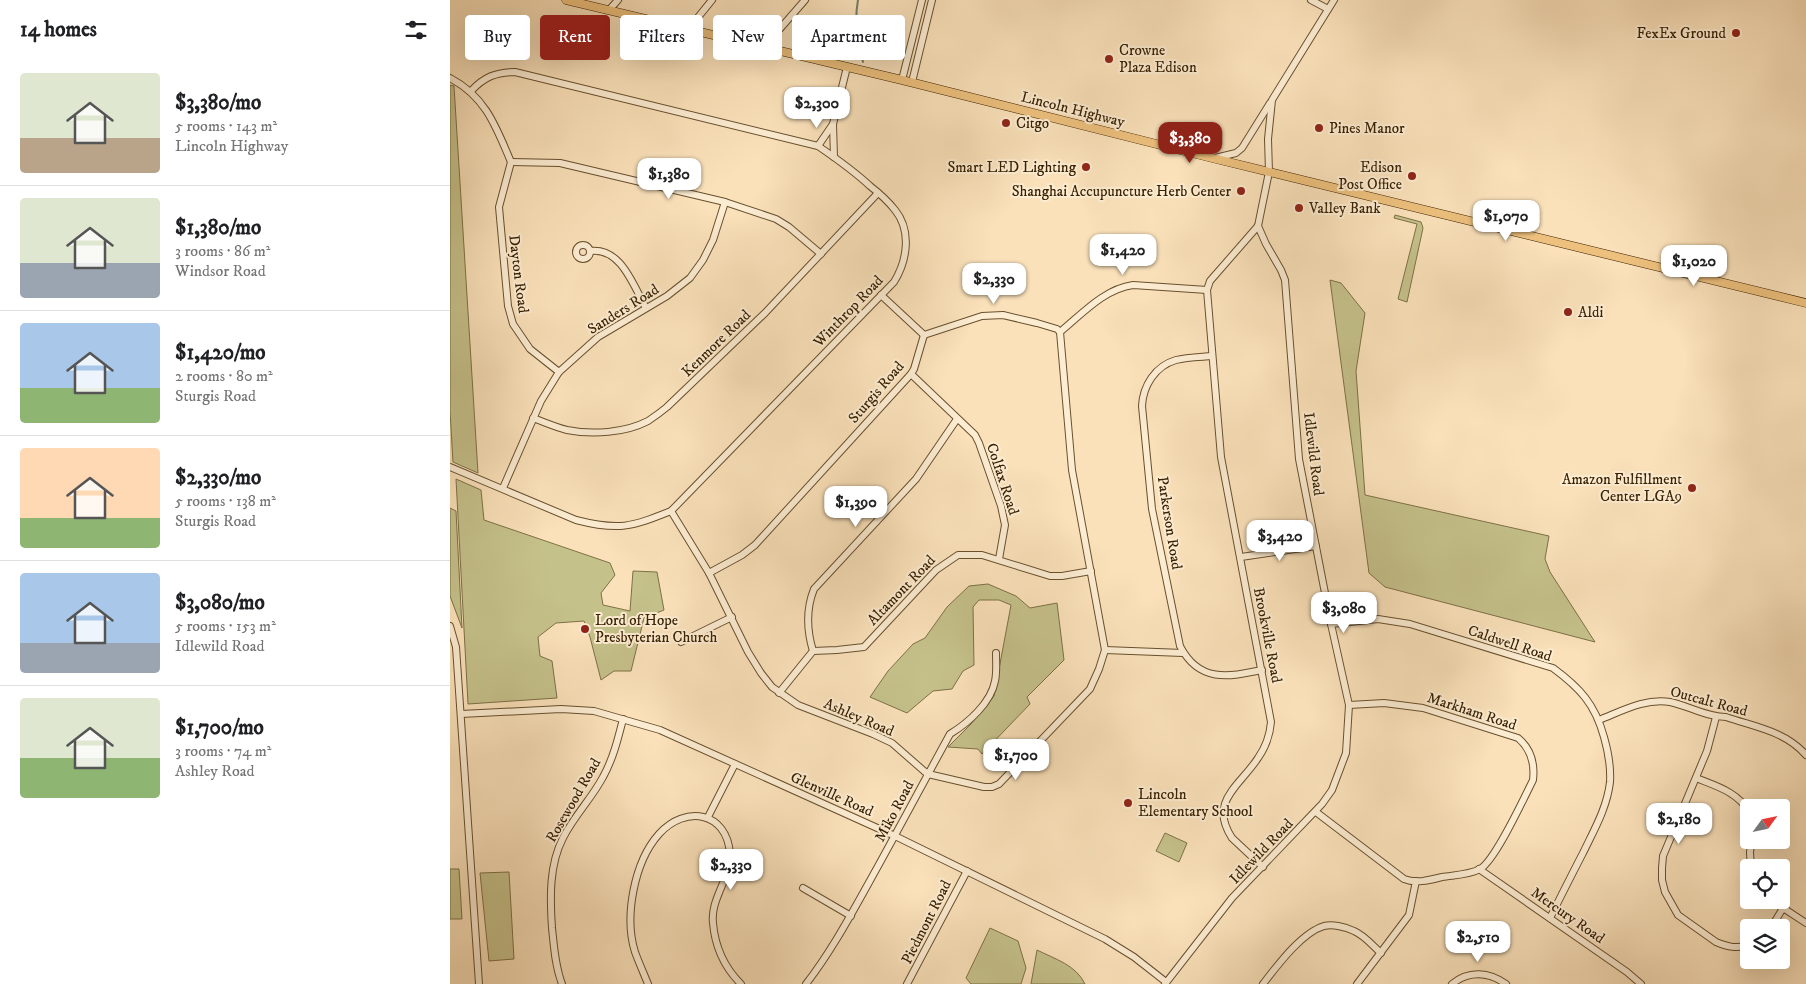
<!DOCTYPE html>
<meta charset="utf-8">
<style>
:root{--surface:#fff;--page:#f2f2f2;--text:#202124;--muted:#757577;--line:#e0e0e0;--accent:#8f2418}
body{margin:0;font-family:"IM FELL DW Pica",serif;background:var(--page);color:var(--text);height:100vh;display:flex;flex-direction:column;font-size:19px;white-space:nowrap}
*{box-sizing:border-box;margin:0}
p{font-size:16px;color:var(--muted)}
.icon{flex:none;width:28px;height:28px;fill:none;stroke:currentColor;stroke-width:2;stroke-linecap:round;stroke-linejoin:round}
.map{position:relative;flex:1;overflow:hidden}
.side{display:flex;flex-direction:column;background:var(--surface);width:450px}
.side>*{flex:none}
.banner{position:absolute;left:15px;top:15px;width:475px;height:45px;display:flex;gap:10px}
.needle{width:32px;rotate:57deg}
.fabs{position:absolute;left:1290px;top:799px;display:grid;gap:10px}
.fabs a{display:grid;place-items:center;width:50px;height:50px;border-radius:5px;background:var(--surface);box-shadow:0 5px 20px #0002;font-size:25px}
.price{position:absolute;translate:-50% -42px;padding:0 11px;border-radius:10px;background:#fff;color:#222;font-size:16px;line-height:32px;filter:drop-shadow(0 1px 2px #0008)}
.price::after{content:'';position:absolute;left:50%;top:30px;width:15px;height:11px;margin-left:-8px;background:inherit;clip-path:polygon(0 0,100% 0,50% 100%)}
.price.on{background:var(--accent);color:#fff}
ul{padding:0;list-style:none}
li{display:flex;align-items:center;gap:15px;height:125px;padding:0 20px}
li+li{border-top:1px solid var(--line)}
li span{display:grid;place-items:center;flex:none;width:140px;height:100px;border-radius:5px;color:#555}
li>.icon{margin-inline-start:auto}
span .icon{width:60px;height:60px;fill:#fffc;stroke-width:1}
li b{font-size:21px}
h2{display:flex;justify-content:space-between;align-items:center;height:60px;padding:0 20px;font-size:21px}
.tag{padding:0 18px;border-radius:5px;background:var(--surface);box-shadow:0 5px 20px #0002;font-size:18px;line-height:45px}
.tag.on{background:var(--accent);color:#fff}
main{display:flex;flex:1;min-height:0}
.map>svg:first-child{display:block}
</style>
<main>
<section class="side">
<h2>14 homes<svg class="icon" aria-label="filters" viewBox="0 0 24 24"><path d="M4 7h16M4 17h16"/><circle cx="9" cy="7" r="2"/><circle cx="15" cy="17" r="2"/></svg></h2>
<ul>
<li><span style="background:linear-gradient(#dfe7d0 65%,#b9a48a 0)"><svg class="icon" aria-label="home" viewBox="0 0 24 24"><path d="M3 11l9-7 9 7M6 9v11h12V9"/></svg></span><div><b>$3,380/mo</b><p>5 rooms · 143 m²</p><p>Lincoln Highway</p></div></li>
<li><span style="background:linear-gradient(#dfe7d0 65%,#9aa5b1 0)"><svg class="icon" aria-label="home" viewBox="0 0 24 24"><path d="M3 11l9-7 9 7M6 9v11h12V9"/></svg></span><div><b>$1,380/mo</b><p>3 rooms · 86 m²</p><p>Windsor Road</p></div></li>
<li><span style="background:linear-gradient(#a9c7e8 65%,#8fb573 0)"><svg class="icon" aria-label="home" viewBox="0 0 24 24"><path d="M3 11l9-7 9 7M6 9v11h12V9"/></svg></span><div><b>$1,420/mo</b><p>2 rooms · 80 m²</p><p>Sturgis Road</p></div></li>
<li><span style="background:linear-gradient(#ffd9b3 70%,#8fb573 0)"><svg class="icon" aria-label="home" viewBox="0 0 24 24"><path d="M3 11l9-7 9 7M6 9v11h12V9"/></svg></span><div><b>$2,330/mo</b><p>5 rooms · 138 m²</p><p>Sturgis Road</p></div></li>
<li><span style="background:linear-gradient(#a9c7e8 70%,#9aa5b1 0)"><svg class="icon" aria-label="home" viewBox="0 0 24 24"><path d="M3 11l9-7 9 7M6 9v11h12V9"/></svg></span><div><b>$3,080/mo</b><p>5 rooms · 153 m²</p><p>Idlewild Road</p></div></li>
<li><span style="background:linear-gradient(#dfe7d0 60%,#8fb573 0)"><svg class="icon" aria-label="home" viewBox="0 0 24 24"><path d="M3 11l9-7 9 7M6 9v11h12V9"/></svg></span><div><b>$1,700/mo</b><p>3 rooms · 74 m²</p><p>Ashley Road</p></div></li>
</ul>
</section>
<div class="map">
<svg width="1356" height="984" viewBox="0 0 1356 984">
<rect width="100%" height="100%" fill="#fae1ba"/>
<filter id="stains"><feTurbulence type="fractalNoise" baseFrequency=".004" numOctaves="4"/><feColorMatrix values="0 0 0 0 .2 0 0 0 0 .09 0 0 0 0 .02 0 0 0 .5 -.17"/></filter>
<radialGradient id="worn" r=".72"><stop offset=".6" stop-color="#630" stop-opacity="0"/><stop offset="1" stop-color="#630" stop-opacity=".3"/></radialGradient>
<g fill="#c5c18b" stroke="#7e7046">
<polygon points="0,85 4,86 28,473 3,462 0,411"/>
<polygon points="945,215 971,222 973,228 957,302 948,299 967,224 944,218"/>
<polygon points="880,280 891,283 915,313 906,371 915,495 1099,536 1095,559 1100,572 1145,642 935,587 919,573"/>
<polygon points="6,479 31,490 34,520 160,563 165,575 151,593 153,605 180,611 183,571 207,572 214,610 194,618 181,671 164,671 151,680 140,637 134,621 106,623 88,637 90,656 102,661 107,698 18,704"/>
<polygon points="0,508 6,511 12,628 0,596"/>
<polygon points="538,584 566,596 580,608 607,603 614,660 577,697 580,704 532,754 528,749 498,747 521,724 544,696 561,605 549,600 529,600 523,607 524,665 513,671 502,689 483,691 457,713 420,697 438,671 463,644 475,638 497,607 519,586"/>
<polygon points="715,833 737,843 729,862 706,851"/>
<polygon points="0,869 9,869 12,919 0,919"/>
<polygon points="59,872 64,959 39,961 30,873"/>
<polygon points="540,928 568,941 576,968 571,984 521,984 516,978"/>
<path d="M587 950C605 959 626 965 635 984H581Z"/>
</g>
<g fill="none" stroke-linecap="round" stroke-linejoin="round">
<path stroke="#757e6b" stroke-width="2" d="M408 0C404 22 407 40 413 62"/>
<defs>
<g id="minor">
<polyline points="861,0 878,9"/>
<polyline points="159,10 168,0"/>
<polyline points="244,30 245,21 262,0"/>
<polyline points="314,47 355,0"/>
<path d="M0 78C36 97 46 127 61 162"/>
<polyline points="452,80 472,0"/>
<polyline points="462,82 482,0"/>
<polyline points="368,146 383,124"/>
<polyline points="384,157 383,124 397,67"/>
<polyline points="765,158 786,153 792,148 820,103"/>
<polyline points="61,162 110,163 275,202 326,219 339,227 371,254"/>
<polyline points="61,162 49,207 58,306 63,324 80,349 109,372"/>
<circle cx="133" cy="252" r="7"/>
<path d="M140 251C171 247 183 285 196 308"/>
<polyline points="431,295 474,335"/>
<path d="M610 332C632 314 654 289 683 285L757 290"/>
<polyline points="474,335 532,316 553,315 587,323 607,329 610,332"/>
<path d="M762 356C750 357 737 357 726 360 705 366 693 386 692 406L702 509 730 646C749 683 778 677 812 670"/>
<polyline points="461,374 525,435 529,443 551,506 555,525 549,559"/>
<path d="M83 418C94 422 105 427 117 430 142 435 175 433 198 421 204 417 211 412 217 407L315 313 428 193"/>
<path d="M0 467 126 520C169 531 181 527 221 511L444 282C457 261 462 231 445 210 438 201 429 193 420 186 404 171 387 159 368 146L65 72C46 72 34 77 21 91"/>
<polyline points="53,488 91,401 109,372 148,337 217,296 240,278 253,260 263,240 275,202"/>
<polyline points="221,511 259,573 298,652 311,673 322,687 348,705 423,734 442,743 474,771 478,774 534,787 542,787 549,784 640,689 649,669 655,650 622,470 610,332"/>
<polyline points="791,557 866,546"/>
<polyline points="259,573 292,555 305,545 461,374 464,369 474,335"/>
<path d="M881 624 928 619 960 624 1103 668C1130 688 1145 704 1154 737 1158 751 1161 766 1160 782 1157 808 1144 830 1133 853 1122 874 1111 896 1100 918"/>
<polyline points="0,626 6,647 29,984"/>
<polyline points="231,642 282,617"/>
<polyline points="655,650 733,653"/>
<polyline points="363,651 387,650 414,647 486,570 508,555 532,555 600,576 612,576 641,571"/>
<path d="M363 651C357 631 356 609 364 589L466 479 507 419"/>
<polyline points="329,693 363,651"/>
<polyline points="11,714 111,709 144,711 210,730 445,836 655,939 684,957 716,982"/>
<path d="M1266 717 1257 751 1213 856 1212 868V880L1215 892 1228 915 1266 942C1278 947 1287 949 1299 945"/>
<path d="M1149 720C1172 711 1195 698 1220 702 1239 706 1256 717 1276 717 1305 727 1335 731 1356 755"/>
<path d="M1246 778C1266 786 1288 792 1299 812"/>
<path d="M866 812 954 879C966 884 980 880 992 877 1004 875 1019 875 1030 869 1045 861 1074 798 1083 780 1085 763 1081 749 1068 738L973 708 934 703 899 705"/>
<polyline points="258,817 285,764"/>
<path d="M813 867 782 838C758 801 790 786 808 758 815 748 820 734 821 722L771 457 757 290 760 281 808 226 819 172 818 139 822 100 884 0"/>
<polyline points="1301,868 1300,852 1302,840"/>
<polyline points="1029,869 1177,972 1191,984"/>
<polyline points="353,888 401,916"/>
<polyline points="1321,900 1356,923"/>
<polyline points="1321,928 1333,908"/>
<path d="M112 984C105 966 104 946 102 928 100 898 99 865 113 838 124 816 142 798 153 777 163 759 168 739 173 719"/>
<path d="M198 984C194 974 189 963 185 952 174 917 184 862 209 834 235 805 277 811 280 854 281 878 260 899 263 923 265 947 274 967 291 984"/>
<path d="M356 984C380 953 398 920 417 886 445 836 472 785 500 734 518 723 541 703 545 681 547 672 546 662 546 653"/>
<polyline points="457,984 517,871"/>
<polyline points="715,984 782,898 872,804 882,790 896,753 899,705 881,624 849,459 835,280 831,270 816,244 808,226"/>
<path d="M813 984C827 966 851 933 874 926 883 924 896 927 904 931 914 935 923 946 931 953"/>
<polyline points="907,984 959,915 966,881"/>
<path d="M1002 984C1019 970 1039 972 1056 984"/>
</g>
<polyline id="major" points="116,0 452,80 762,158 1356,303"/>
</defs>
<use href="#minor" stroke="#68502e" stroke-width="8"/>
<use href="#major" stroke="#382000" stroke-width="9"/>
<use href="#minor" stroke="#fcecd2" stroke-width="6"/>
<use href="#major" stroke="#edc07d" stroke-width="8"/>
</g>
<g fill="#8f2418" stroke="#fcecd2" stroke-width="2">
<circle cx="1286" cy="33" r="5"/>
<circle cx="659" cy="59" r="5"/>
<circle cx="556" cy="123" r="5"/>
<circle cx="869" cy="128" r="5"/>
<circle cx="636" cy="167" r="5"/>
<circle cx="962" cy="176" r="5"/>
<circle cx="791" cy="191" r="5"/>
<circle cx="849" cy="208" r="5"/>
<circle cx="1118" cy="312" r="5"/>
<circle cx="1242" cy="488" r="5"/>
<circle cx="135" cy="629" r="5"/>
<circle cx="678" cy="803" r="5"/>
</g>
<g text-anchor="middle" stroke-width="4" stroke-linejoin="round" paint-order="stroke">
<g font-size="15" fill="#382000" stroke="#fcecd2" text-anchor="start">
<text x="1276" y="38" text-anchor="end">FexEx Ground</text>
<text x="669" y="55">Crowne<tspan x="669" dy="17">Plaza Edison</tspan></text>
<text x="566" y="128">Citgo</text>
<text x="879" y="133">Pines Manor</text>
<text x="626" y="172" text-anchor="end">Smart LED Lighting</text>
<text x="952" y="172" text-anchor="end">Edison<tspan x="952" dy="17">Post Office</tspan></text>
<text x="781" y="196" text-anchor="end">Shanghai Accupuncture Herb Center</text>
<text x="859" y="213">Valley Bank</text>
<text x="1128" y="317">Aldi</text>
<text x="1232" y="484" text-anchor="end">Amazon Fulfillment<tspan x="1232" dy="17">Center LGA9</tspan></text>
<text x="145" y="625">Lord of Hope<tspan x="145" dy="17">Presbyterian Church</tspan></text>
<text x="688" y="799">Lincoln<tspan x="688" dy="17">Elementary School</tspan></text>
</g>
<g font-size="15" fill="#382000" stroke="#fcecd2">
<text transform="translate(623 109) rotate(14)" y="5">Lincoln Highway</text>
<text transform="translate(69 274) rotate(83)" y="5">Dayton Road</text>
<text transform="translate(173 309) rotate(-32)" y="5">Sanders Road</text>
<text transform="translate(398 311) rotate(-46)" y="5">Winthrop Road</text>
<text transform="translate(266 343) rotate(-44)" y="5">Kenmore Road</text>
<text transform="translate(426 392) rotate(-49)" y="5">Sturgis Road</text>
<text transform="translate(864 454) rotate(83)" y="5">Idlewild Road</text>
<text transform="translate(553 479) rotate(72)" y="5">Colfax Road</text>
<text transform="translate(720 523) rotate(81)" y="5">Parkerson Road</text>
<text transform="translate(451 590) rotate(-46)" y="5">Altamont Road</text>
<text transform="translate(818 635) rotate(79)" y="5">Brookville Road</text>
<text transform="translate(1060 643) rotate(18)" y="5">Caldwell Road</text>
<text transform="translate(1259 701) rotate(15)" y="5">Outcalt Road</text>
<text transform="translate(1022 711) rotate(18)" y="5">Markham Road</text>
<text transform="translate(409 717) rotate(23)" y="5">Ashley Road</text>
<text transform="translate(382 794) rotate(24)" y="5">Glenville Road</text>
<text transform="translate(123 800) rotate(-60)" y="5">Rosewood Road</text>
<text transform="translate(444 811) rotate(-62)" y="5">Miko Road</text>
<text transform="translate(811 851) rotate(-46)" y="5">Idlewild Road</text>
<text transform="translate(1118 915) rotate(35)" y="5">Mercury Road</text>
<text transform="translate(476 922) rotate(-63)" y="5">Piedmont Road</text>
</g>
</g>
<rect width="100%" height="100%" filter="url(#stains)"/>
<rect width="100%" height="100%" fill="url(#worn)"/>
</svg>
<div class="fabs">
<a><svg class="needle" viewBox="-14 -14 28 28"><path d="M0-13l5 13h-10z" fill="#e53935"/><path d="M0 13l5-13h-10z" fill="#757577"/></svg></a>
<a><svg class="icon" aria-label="locate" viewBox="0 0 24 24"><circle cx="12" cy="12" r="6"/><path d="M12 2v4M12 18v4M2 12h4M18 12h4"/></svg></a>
<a><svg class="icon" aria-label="layers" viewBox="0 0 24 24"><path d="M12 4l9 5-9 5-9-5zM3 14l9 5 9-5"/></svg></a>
</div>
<b class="price" style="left:367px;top:129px">$2,300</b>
<b class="price on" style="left:740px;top:164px">$3,380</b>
<b class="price" style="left:219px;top:200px">$1,380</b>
<b class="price" style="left:1056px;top:242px">$1,070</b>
<b class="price" style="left:673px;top:276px">$1,420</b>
<b class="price" style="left:1244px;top:287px">$1,020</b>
<b class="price" style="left:544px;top:305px">$2,330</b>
<b class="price" style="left:406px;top:528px">$1,390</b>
<b class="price" style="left:830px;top:562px">$3,420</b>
<b class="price" style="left:894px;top:634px">$3,080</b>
<b class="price" style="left:566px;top:781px">$1,700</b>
<b class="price" style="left:1229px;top:845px">$2,180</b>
<b class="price" style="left:281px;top:891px">$2,330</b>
<b class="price" style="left:1028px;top:963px">$2,510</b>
<div class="banner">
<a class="tag">Buy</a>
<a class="tag on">Rent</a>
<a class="tag">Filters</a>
<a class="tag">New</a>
<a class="tag">Apartment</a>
</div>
</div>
</main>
